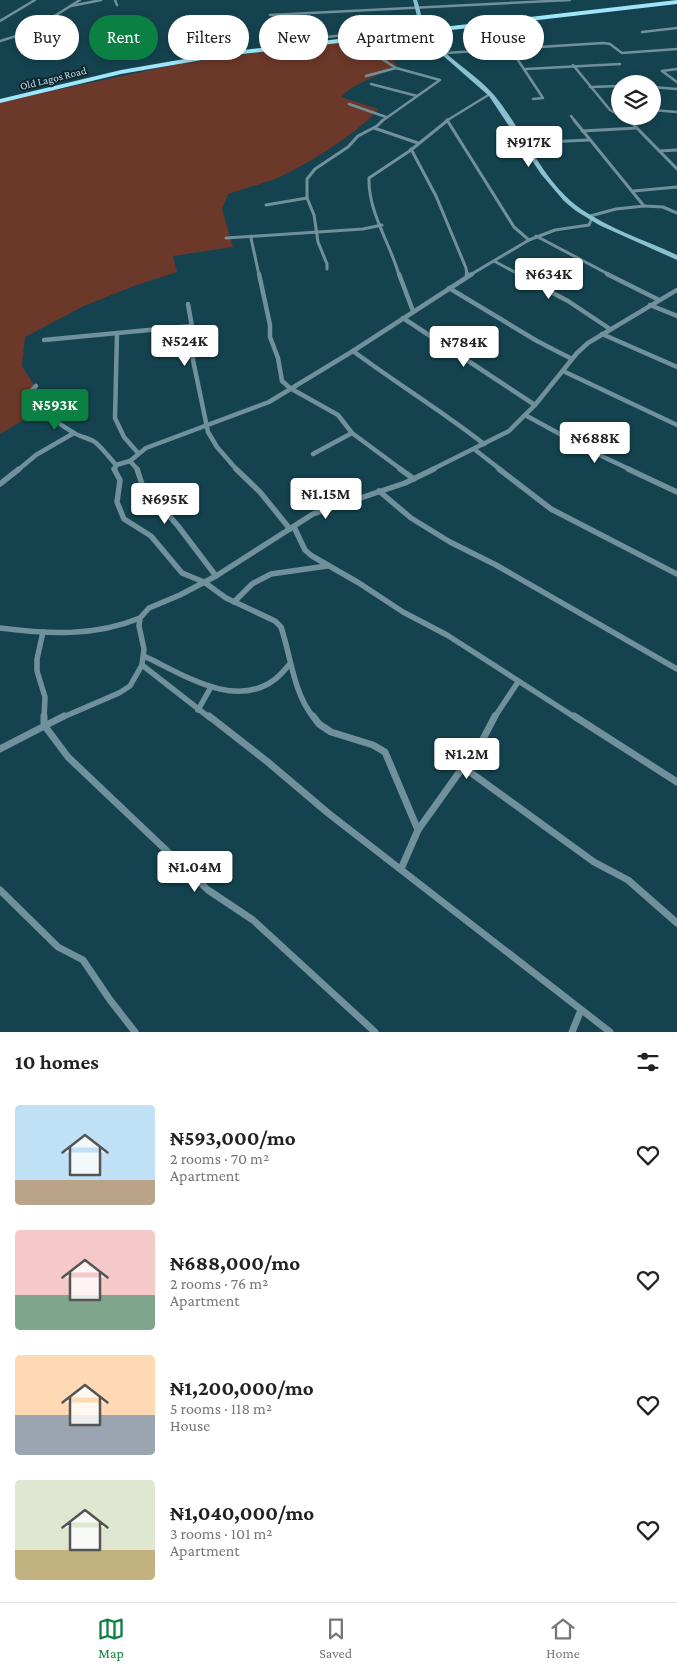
<!DOCTYPE html>
<meta charset="utf-8">
<style>
:root{--surface:#fff;--page:#f2f2f2;--text:#222;--muted:#767676;--line:#e0e0e0;--accent:#0b8043}
body{margin:0;font-family:"Crimson Pro",serif;background:var(--page);color:var(--text);height:100vh;display:flex;flex-direction:column;font-size:19px;white-space:nowrap}
*{box-sizing:border-box;margin:0}
p{font-size:16px;color:var(--muted)}
.icon{flex:none;width:28px;height:28px;fill:none;stroke:currentColor;stroke-width:2;stroke-linecap:round;stroke-linejoin:round}
.map{position:relative;height:1032px;overflow:hidden}
.sheet{display:flex;flex-direction:column;background:var(--surface);flex:1}
.sheet>*{flex:none}
.hud{position:absolute;left:15px;top:15px;width:648px;height:45px;display:flex;gap:10px}
.controls{position:absolute;left:611px;top:75px;display:grid;gap:10px}
.controls a{display:grid;place-items:center;width:50px;height:50px;border-radius:50%;background:var(--surface);box-shadow:0 2px 8px #0003;font-size:25px}
.price{position:absolute;translate:-50% -42px;padding:0 11px;border-radius:5px;background:#fff;color:#222;font-size:16px;line-height:32px;filter:drop-shadow(0 1px 2px #0008)}
.price::after{content:'';position:absolute;left:50%;top:30px;width:15px;height:11px;margin-left:-8px;background:inherit;clip-path:polygon(0 0,100% 0,50% 100%)}
.price.on{background:var(--accent);color:#fff}
ul{padding:0;list-style:none}
li{display:flex;align-items:center;gap:15px;height:125px;padding:0 15px}
li span{display:grid;place-items:center;flex:none;width:140px;height:100px;border-radius:5px;color:#555}
li>.icon{margin-inline-start:auto}
span .icon{width:60px;height:60px;fill:#fffc;stroke-width:1}
li b{font-size:21px}
h2{display:flex;justify-content:space-between;align-items:center;height:60px;padding:0 15px;font-size:21px}
.chip{padding:0 18px;border-radius:22px;background:var(--surface);box-shadow:0 2px 8px #0003;font-size:18px;line-height:45px}
.chip.on{background:var(--accent);color:#fff}
.dock{display:flex;justify-content:space-around;align-items:center;height:70px;border-top:1px solid var(--line);background:var(--surface);font-size:14px;color:var(--muted)}
.dock a{display:grid;justify-items:center;gap:2px}
.dock .on{color:var(--accent)}
.map>svg:first-child{display:block}
</style>
<div class="map">
<svg width="677" height="1032" viewBox="0 0 677 1032">
<rect width="100%" height="100%" fill="#14434f"/>
<path fill="#6b3829" d="M359 39 376 52 388 55 397 65 351 88 341 97 378 109C360 132 301 169 272 180 258 185 243 189 228 194L222 209 233 247 173 256 177 272 134 286 84 306 25 337 22 366 38 391 39 411 0 434V102L183 63Z"/>
<g fill="none" stroke-linecap="round" stroke-linejoin="round">
<g stroke="#70919b" stroke-width="2.5">
<polyline points="115,0 117,5"/>
<polyline points="71,6 101,0"/>
<polyline points="270,15 570,0"/>
<polyline points="0,21 35,0"/>
<polyline points="642,32 677,28"/>
<polyline points="0,41 29,32 80,0"/>
<polyline points="290,41 381,31 391,35"/>
<polyline points="510,48 543,98 533,99"/>
<polyline points="445,53 603,43 610,44 622,53 677,49"/>
<polyline points="573,65 610,110 630,121"/>
<polyline points="526,69 620,64"/>
<polyline points="677,69 662,71 677,82"/>
<polyline points="366,76 396,68"/>
<polyline points="371,84 417,96"/>
<polyline points="590,87 620,86"/>
<polyline points="652,87 677,89"/>
<polyline points="349,104 386,117"/>
<polyline points="652,110 677,112"/>
<polyline points="571,116 575,121"/>
<polyline points="644,116 645,121"/>
<polyline points="382,121 440,80 396,68 371,52 369,48 390,41 430,39"/>
<polyline points="446,121 490,94"/>
</g>
<g stroke="#70919b" stroke-width="3">
<polyline points="447,120 514,227 529,240"/>
<polyline points="574,120 644,206 616,209 590,216"/>
<polyline points="629,120 677,169"/>
<polyline points="374,128 418,143"/>
<polyline points="582,131 637,128"/>
<polyline points="526,143 589,140"/>
<polyline points="411,149 436,196 466,268 467,275"/>
<polyline points="659,151 677,150"/>
<polyline points="634,191 677,187"/>
<polyline points="266,205 307,198"/>
<polyline points="644,206 663,207 677,213"/>
<polyline points="536,236 610,275"/>
<polyline points="226,238 363,229 382,225"/>
<polyline points="251,238 259,275"/>
<polyline points="494,261 520,275"/>
<polyline points="327,269 327,264 318,242 314,215 307,198 307,179 315,169 348,147 358,136 377,126 383,120"/>
<path d="M399 275C390 243 368 212 369 178L411 150 448 120"/>
<polyline points="470,275 529,240 555,230 589,225 592,218"/>
</g>
<g stroke="#70919b" stroke-width="4.5">
<polyline points="259,274 270,325 270,337 278,358 282,381 290,388 338,415 352,433 402,470"/>
<polyline points="399,274 413,311"/>
<polyline points="467,274 467,277"/>
<polyline points="517,274 568,301 610,329"/>
<polyline points="607,274 659,300"/>
<polyline points="449,288 537,341 572,359"/>
<polyline points="188,304 194,338 193,360 208,432 217,447 237,470"/>
<polyline points="650,305 677,316"/>
<polyline points="403,318 535,405"/>
<polyline points="117,333 115,418 124,437 138,453"/>
<polyline points="602,334 677,367"/>
<polyline points="44,340 191,326"/>
<path d="M353 351C396 383 442 411 484 444"/>
<polyline points="563,371 677,425"/>
<path d="M36 386 32 390C34 407 59 424 74 433 80 437 89 438 95 442 103 449 109 457 116 465"/>
<polyline points="525,415 591,451 631,470"/>
<polyline points="474,449 501,470"/>
<polyline points="313,454 352,433"/>
<polyline points="130,461 138,470"/>
<polyline points="18,470 36,455 74,433"/>
<polyline points="115,470 116,465 130,461 146,448 269,402 353,351 472,274"/>
<polyline points="431,470 509,431 535,405 577,353 588,343 677,290"/>
</g>
<g stroke="#70919b" stroke-width="5.5">
<path d="M114 469 120 480 117 502 124 519 151 536 182 573 204 582 226 598 275 621 281 627C291 656 293 693 314 718"/>
<polyline points="137,469 142,484 178,526 216,576"/>
<polyline points="236,469 260,492 290,529"/>
<polyline points="400,469 414,479"/>
<polyline points="499,469 551,509 677,574"/>
<polyline points="628,469 677,492"/>
<polyline points="0,484 19,469"/>
<polyline points="379,491 411,518 450,542 496,565 677,669"/>
<polyline points="294,527 305,550 312,556 359,583 403,612 447,635 576,718"/>
<polyline points="234,602 252,584 271,574 327,566"/>
<path d="M0 628C48 634 94 637 140 618"/>
<polyline points="43,632 37,659 37,671 45,697 44,718"/>
<path d="M144 656C181 673 234 710 274 680 280 676 285 669 290 664"/>
<polyline points="142,665 210,718"/>
<polyline points="198,710 211,687"/>
<polyline points="61,718 119,693 130,686 142,665 144,649 139,626 140,618 149,608 180,595 216,576 313,514 405,483 434,469"/>
<polyline points="494,718 518,682"/>
</g>
<g stroke="#70919b" stroke-width="7">
<polyline points="44,716 44,725 68,757 208,890 253,920 375,1032"/>
<polyline points="209,716 269,763 328,813 610,1032"/>
<polyline points="313,716 319,724 331,732 373,745 385,752 418,830"/>
<polyline points="574,716 677,782"/>
<polyline points="0,749 64,716"/>
<polyline points="463,767 594,862 628,880 677,923"/>
<polyline points="401,869 418,830 483,739 495,716"/>
<polyline points="0,890 58,947 83,960 110,1000 135,1032"/>
<polyline points="572,1032 581,1010"/>
</g>
<path fill="#8bc0d0" fill-rule="evenodd" d="M413 0H417C421 11 422 26 430 36 447 59 475 73 494 95 524 131 542 182 581 209 610 229 645 240 677 255V260L599 225 576 211 564 201 541 174 489 96 440 53 425 37 419 24Z"/>
<polygon fill="#a0e5f9" fill-rule="evenodd" points="677,0 677,4 225,56 121,74 0,103 0,99 121,70 225,52"/>
</g>
<g text-anchor="middle" stroke-width="4" stroke-linejoin="round" paint-order="stroke">
<g font-size="11" fill="#bedbe4" stroke="#0e272e">
<text transform="translate(53 78) rotate(-14)" y="4">Old Lagos Road</text>
</g>
</g>
</svg>
<div class="controls">
<a><svg class="icon" aria-label="layers" viewBox="0 0 24 24"><path d="M12 4l9 5-9 5-9-5zM3 14l9 5 9-5"/></svg></a>
</div>
<b class="price" style="left:529px;top:168px">₦917K</b>
<b class="price" style="left:549px;top:300px">₦634K</b>
<b class="price" style="left:185px;top:367px">₦524K</b>
<b class="price" style="left:464px;top:368px">₦784K</b>
<b class="price on" style="left:55px;top:431px">₦593K</b>
<b class="price" style="left:595px;top:464px">₦688K</b>
<b class="price" style="left:326px;top:520px">₦1.15M</b>
<b class="price" style="left:165px;top:525px">₦695K</b>
<b class="price" style="left:467px;top:780px">₦1.2M</b>
<b class="price" style="left:195px;top:893px">₦1.04M</b>
<div class="hud">
<a class="chip">Buy</a>
<a class="chip on">Rent</a>
<a class="chip">Filters</a>
<a class="chip">New</a>
<a class="chip">Apartment</a>
<a class="chip">House</a>
</div>
</div>
<section class="sheet">
<h2>10 homes<svg class="icon" aria-label="filters" viewBox="0 0 24 24"><path d="M4 7h16M4 17h16"/><circle cx="9" cy="7" r="2"/><circle cx="15" cy="17" r="2"/></svg></h2>
<ul>
<li><span style="background:linear-gradient(#bfe0f5 75%,#b9a48a 0)"><svg class="icon" aria-label="home" viewBox="0 0 24 24"><path d="M3 11l9-7 9 7M6 9v11h12V9"/></svg></span><div><b>₦593,000/mo</b><p>2 rooms · 70 m²</p><p>Apartment</p></div><svg class="icon" aria-label="heart" viewBox="0 0 24 24"><path d="M12 20l-8-8c-3-5 5-10 8-4 3-6 11-1 8 4z"/></svg></li>
<li><span style="background:linear-gradient(#f6c9c9 65%,#7fa58c 0)"><svg class="icon" aria-label="home" viewBox="0 0 24 24"><path d="M3 11l9-7 9 7M6 9v11h12V9"/></svg></span><div><b>₦688,000/mo</b><p>2 rooms · 76 m²</p><p>Apartment</p></div><svg class="icon" aria-label="heart" viewBox="0 0 24 24"><path d="M12 20l-8-8c-3-5 5-10 8-4 3-6 11-1 8 4z"/></svg></li>
<li><span style="background:linear-gradient(#ffd9b3 60%,#9aa5b1 0)"><svg class="icon" aria-label="home" viewBox="0 0 24 24"><path d="M3 11l9-7 9 7M6 9v11h12V9"/></svg></span><div><b>₦1,200,000/mo</b><p>5 rooms · 118 m²</p><p>House</p></div><svg class="icon" aria-label="heart" viewBox="0 0 24 24"><path d="M12 20l-8-8c-3-5 5-10 8-4 3-6 11-1 8 4z"/></svg></li>
<li><span style="background:linear-gradient(#dfe7d0 70%,#c2b280 0)"><svg class="icon" aria-label="home" viewBox="0 0 24 24"><path d="M3 11l9-7 9 7M6 9v11h12V9"/></svg></span><div><b>₦1,040,000/mo</b><p>3 rooms · 101 m²</p><p>Apartment</p></div><svg class="icon" aria-label="heart" viewBox="0 0 24 24"><path d="M12 20l-8-8c-3-5 5-10 8-4 3-6 11-1 8 4z"/></svg></li>
</ul>
</section>
<nav class="dock">
<a class="on"><svg class="icon" aria-label="map" viewBox="0 0 24 24"><path d="M3 6l6-2 6 2 6-2v14l-6 2-6-2-6 2zM9 4v14M15 6v14"/></svg>Map</a>
<a><svg class="icon" aria-label="saved" viewBox="0 0 24 24"><path d="M7 4h10v16l-5-4-5 4z"/></svg>Saved</a>
<a><svg class="icon" aria-label="home" viewBox="0 0 24 24"><path d="M3 11l9-7 9 7M6 9v11h12V9"/></svg>Home</a>
</nav>
